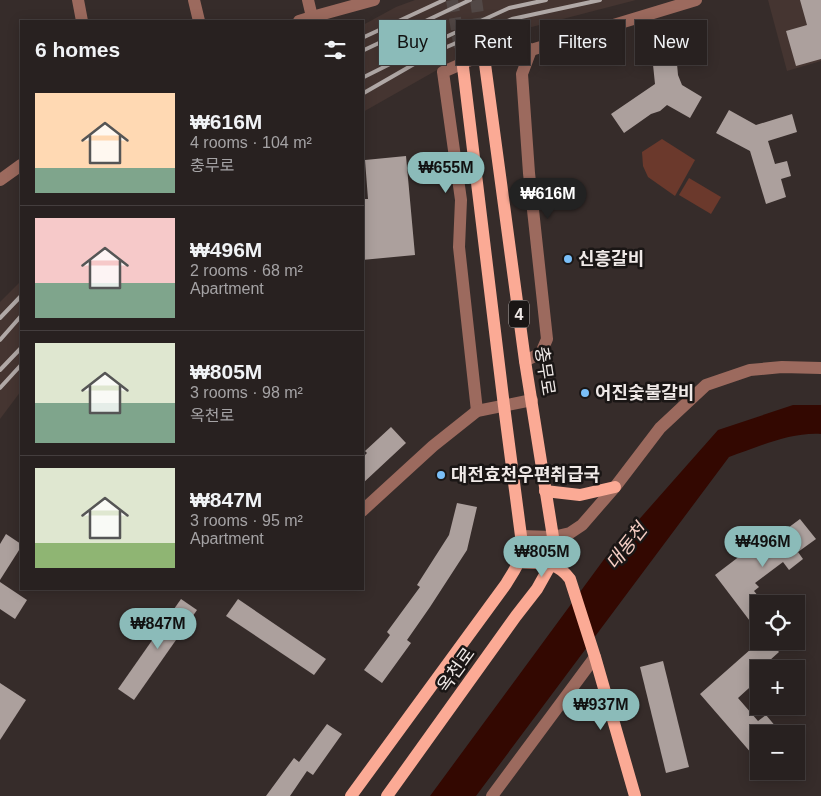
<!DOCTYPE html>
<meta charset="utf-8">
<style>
:root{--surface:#282120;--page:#302929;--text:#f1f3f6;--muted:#a5a3a5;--line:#443e3e;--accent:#8bbbb9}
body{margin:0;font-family:Helvetica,"Noto Sans KR",sans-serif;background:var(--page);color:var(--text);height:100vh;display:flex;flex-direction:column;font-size:19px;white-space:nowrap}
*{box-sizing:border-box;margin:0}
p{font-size:16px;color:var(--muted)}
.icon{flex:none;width:28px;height:28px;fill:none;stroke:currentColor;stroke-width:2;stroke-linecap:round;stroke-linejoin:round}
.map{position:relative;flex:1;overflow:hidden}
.sheet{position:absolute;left:20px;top:20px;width:344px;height:570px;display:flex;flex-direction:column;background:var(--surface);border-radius:0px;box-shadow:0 2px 12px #0003,0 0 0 1px var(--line)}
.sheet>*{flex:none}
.banner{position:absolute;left:379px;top:20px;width:366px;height:45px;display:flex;gap:10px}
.controls{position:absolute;left:750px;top:595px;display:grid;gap:10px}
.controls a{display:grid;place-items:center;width:55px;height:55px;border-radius:0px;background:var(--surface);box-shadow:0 2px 12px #0003,0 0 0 1px var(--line);font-size:25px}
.price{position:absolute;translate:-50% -42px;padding:0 11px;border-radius:18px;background:var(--accent);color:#111;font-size:16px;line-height:32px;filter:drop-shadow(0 1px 2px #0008)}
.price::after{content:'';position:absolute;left:50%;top:30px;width:15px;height:11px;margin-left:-8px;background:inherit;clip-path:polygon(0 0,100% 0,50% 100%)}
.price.active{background:#222;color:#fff}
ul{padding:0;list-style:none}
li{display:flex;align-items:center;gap:15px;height:125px;padding:0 15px}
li+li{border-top:1px solid var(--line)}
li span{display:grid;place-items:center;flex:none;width:140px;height:100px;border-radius:0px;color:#555}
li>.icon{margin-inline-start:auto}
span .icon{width:60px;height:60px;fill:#fffc;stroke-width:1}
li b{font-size:21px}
h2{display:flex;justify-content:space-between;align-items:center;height:60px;padding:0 15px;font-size:21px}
.pill{padding:0 18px;border-radius:0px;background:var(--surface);box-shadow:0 2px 12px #0003,0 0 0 1px var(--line);font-size:18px;line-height:45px}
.pill.active{background:var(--accent);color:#111}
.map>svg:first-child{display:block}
</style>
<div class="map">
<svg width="821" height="796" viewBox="0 0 821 796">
<rect width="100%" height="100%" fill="#362c2a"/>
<g fill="#453531">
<polygon points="415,0 636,0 524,29 437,70 363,112 363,25 396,7"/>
<polygon points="768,0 821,0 821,61 787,71"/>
<polygon points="21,281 21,391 0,419 0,302"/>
</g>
<g fill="#6b392c">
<polygon points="662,139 695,160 675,196 648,177 643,166 642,152"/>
<polygon points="689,178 721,197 711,214 679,195"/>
</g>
<path fill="#330801" d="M793 405H821V434C790 432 758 447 729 457L476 796H430L605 558 718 430Z"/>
<g fill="#aca09d">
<polygon points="800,0 821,0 821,59 796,66 786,31 807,25"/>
<polygon points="676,53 678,75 682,85 702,97 690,118 667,105 660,111 651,114 624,133 611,114 655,84 652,55"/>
<polygon points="729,110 756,125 792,114 797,132 768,141 775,164 787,161 791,176 781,179 786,197 766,204 750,151 716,133"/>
<polygon points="406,156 415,255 362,260 362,199 368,199 365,160"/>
<polygon points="391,427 406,443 362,484 362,458 367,453 365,451"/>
<polygon points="457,503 477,507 467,550 430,607 407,640 411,643 382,683 364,670 390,635 387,632 420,587 417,585 449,535"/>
<polygon points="800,519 816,539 798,552 803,559 789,570 783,562 755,583 759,587 754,591 759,597 759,633 715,575 749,549 753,554"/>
<polygon points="6,534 21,544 21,547 0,580 0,544"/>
<polygon points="0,582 27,600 15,619 0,609"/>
<polygon points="181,599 197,610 134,700 118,689"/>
<polygon points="238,599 326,659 314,675 226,616"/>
<polygon points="760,641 769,641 779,652 760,669 759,669 759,679 738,698 758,721 766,715 782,734 759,734 759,762 700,694"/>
<polygon points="663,661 689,767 666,773 640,667"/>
<polygon points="0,683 26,700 0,740"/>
<polygon points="327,724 342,734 313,775 307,771 290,796 266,796 294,758 299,762"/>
</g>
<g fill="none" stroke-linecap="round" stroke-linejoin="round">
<g stroke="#524846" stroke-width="12" stroke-dasharray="12 6" stroke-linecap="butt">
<polyline points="452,0 463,67"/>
<polyline points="476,0 485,64"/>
</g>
<g stroke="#9c6a5e" stroke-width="12">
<polyline points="78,0 82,21"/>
<polyline points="194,0 199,21"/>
<polyline points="308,0 312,17"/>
<polyline points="299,21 312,17 374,0"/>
<polyline points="0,180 21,165"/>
<polyline points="525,361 541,353 547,339 529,173 522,74 531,50"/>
<polyline points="477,411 459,247 461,200 443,72 516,40 531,50 696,0"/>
<polyline points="362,511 433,446 477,411 532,400"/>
<polyline points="521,536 553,537 570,533 582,525 615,487 660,428 706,385 750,370 782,367 821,368"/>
<polyline points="492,796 595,657"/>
</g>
<g stroke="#fbaa95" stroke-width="12">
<polyline points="545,491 580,495 615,487"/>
<path d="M519 562C540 564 556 560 570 579L595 657 635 796"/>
<path d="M351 796 506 584C518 564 523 560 521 536L504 406 463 67"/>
<polyline points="387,796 516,616 537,589 551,564 553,537 525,361 485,64"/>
</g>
<g stroke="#b1a9a7" stroke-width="4">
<polyline points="362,38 444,0"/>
<polyline points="362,51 470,0"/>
<polyline points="362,78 426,46 509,8 546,0"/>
<polyline points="362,94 435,52 512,19 600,0"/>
<polyline points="0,318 21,296"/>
<polyline points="0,340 21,316"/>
<polyline points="0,370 21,348"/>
<polyline points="0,388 21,365"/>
</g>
</g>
<g fill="#7abff8" stroke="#1a1615" stroke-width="2">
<circle cx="568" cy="259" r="5"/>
<circle cx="585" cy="393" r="5"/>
<circle cx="441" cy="475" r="5"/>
</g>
<g text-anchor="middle" stroke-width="5" stroke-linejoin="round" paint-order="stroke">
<rect fill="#1a1615" stroke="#afaaa8" stroke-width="1" x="509" y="300.5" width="20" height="27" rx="4"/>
<g font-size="16" font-weight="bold" fill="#efe9e7">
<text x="519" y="320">4</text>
</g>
<g font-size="18" font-weight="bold" fill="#efe9e7" stroke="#1a1615" text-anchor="start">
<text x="578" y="265">신흥갈비</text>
<text x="595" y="399">어진숯불갈비</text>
<text x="451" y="481">대전효천우편취급국</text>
</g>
<g font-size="18" fill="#efe9e7" stroke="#1a1615">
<text transform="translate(545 371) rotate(81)" y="6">충무로</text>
<text transform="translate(456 670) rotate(-54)" y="6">옥천로</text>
</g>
<g font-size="19" font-style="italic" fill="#f5cdc3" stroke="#1a1615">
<text transform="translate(626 546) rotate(-52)" y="7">대동천</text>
</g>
</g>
</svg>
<div class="controls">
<a><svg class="icon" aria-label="locate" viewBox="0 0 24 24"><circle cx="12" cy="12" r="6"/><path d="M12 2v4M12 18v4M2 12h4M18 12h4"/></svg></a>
<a>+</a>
<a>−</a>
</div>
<b class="price" style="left:446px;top:194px">₩655M</b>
<b class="price active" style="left:548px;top:220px">₩616M</b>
<b class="price" style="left:763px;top:568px">₩496M</b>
<b class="price" style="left:542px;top:578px">₩805M</b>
<b class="price" style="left:158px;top:650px">₩847M</b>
<b class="price" style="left:601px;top:731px">₩937M</b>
<div class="banner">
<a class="pill active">Buy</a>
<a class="pill">Rent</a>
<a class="pill">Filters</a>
<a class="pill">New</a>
</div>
<section class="sheet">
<h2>6 homes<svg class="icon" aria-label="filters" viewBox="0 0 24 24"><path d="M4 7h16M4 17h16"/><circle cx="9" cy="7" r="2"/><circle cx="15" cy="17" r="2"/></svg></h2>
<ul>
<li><span style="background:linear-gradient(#ffd9b3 75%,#7fa58c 0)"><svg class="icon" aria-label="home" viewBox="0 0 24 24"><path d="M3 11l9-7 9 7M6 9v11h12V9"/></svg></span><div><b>₩616M</b><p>4 rooms · 104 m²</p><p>충무로</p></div></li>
<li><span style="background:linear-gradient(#f6c9c9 65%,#7fa58c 0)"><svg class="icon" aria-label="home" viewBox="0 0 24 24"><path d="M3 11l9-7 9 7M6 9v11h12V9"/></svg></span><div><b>₩496M</b><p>2 rooms · 68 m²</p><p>Apartment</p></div></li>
<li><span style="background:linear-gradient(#dfe7d0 60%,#7fa58c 0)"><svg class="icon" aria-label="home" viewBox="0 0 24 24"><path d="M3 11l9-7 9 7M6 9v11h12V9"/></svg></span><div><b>₩805M</b><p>3 rooms · 98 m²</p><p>옥천로</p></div></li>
<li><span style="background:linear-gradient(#dfe7d0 75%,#8fb573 0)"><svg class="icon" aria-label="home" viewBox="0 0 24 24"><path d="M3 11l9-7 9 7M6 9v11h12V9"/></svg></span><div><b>₩847M</b><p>3 rooms · 95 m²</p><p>Apartment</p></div></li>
</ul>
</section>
</div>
